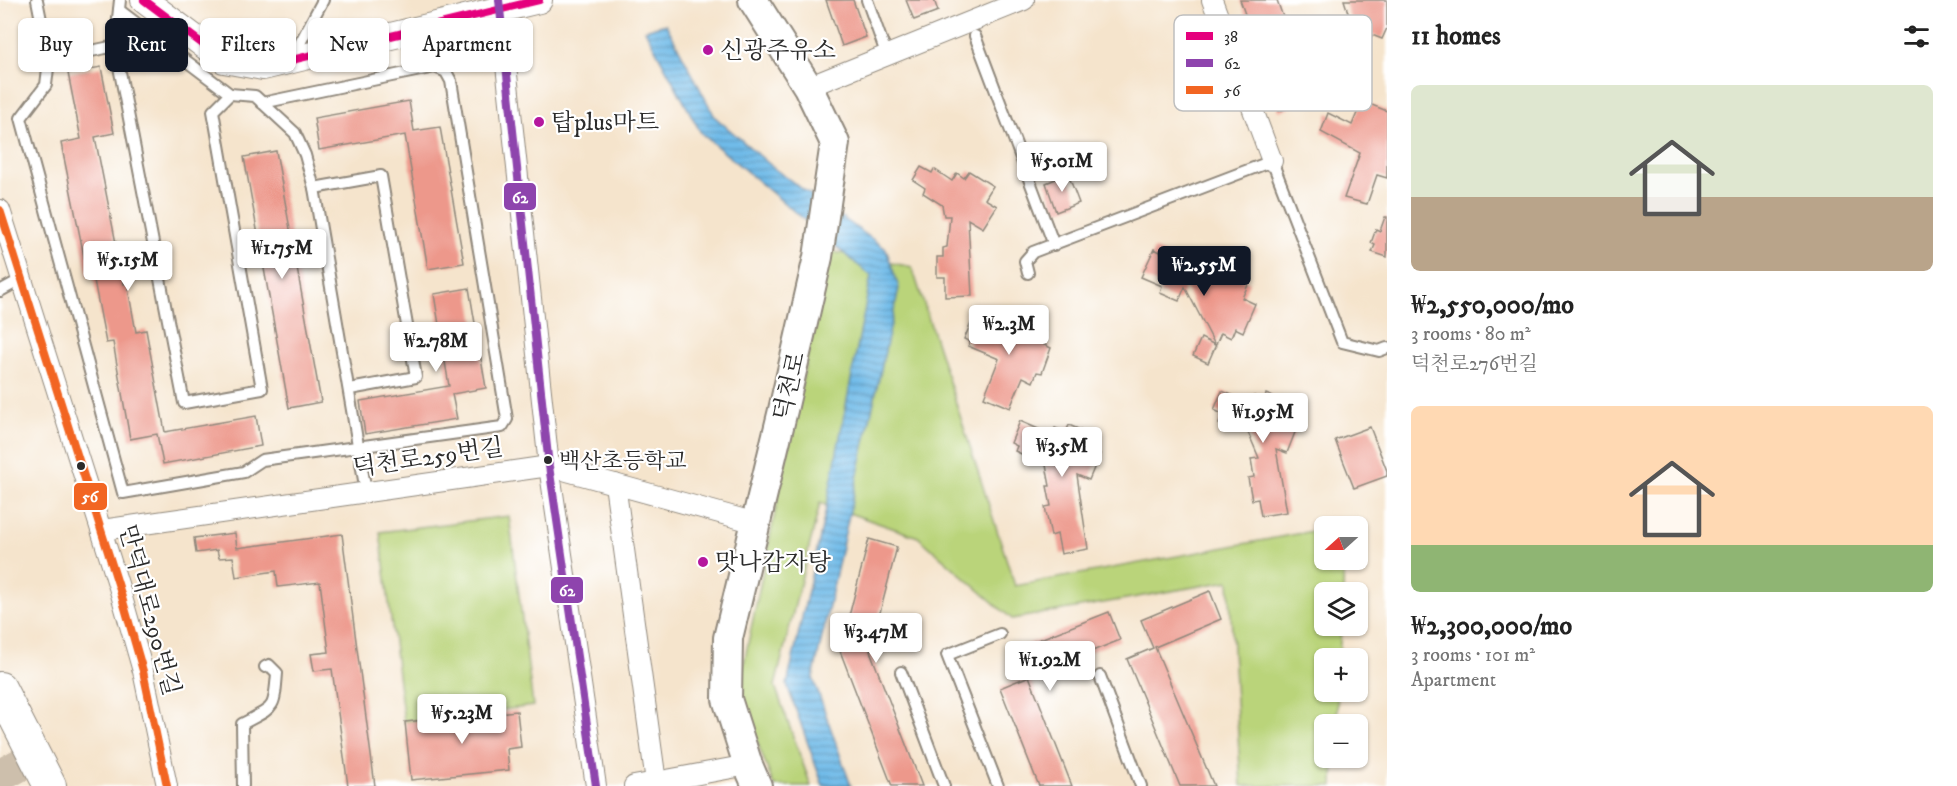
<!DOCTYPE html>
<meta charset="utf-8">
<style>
:root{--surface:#fff;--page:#f2f2f2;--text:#222;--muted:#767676;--accent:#111827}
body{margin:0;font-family:"IM FELL DW Pica","Noto Serif KR",serif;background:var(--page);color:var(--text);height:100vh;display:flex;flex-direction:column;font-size:22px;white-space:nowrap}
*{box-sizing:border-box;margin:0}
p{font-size:20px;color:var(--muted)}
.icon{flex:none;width:33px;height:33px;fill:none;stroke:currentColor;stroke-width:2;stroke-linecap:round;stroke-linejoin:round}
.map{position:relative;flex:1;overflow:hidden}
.panel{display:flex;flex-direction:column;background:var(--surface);width:570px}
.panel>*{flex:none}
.guide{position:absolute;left:18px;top:18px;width:570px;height:54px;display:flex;gap:12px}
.needle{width:39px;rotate:249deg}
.controls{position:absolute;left:1314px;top:516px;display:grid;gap:12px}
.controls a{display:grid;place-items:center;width:54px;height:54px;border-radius:9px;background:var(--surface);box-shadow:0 2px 4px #0004;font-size:30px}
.price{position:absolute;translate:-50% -51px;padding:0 14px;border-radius:6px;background:#fff;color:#222;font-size:20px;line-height:39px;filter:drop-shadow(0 2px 3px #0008)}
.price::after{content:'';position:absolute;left:50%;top:36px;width:18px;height:14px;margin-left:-9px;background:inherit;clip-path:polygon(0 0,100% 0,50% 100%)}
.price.selected{background:var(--accent);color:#fff}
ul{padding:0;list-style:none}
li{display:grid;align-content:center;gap:12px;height:318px;padding:0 24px}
li span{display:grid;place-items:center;height:186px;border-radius:9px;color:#555}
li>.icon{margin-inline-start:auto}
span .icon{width:108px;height:108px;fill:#fffc;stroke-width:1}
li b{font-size:26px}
h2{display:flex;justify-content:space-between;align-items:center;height:72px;padding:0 24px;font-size:26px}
.pill{padding:0 21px;border-radius:9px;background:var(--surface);box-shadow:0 2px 4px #0004;font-size:21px;line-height:54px}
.pill.selected{background:var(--accent);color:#fff}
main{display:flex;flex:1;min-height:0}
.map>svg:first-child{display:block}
</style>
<main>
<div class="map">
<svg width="1387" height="786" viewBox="0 0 1387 786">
<defs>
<pattern id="water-rules" width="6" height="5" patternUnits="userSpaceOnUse" patternTransform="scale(1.5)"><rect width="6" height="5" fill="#70bbe9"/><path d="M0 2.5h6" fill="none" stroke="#5c98bd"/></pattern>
</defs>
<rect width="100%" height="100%" fill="#fff"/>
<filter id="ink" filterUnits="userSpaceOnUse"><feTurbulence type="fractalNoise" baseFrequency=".0167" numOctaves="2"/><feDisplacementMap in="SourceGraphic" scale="12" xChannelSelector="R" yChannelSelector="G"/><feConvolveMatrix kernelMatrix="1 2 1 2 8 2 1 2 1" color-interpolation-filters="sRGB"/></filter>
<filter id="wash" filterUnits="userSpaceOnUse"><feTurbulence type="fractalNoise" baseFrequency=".008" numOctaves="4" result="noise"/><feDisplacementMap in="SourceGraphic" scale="24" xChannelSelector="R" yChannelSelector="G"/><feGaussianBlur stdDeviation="1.35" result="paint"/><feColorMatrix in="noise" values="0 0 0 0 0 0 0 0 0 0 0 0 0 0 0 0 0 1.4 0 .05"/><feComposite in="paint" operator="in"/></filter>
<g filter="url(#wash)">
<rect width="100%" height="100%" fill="#f5e4cc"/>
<g fill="#bad47a" stroke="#728052" stroke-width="1.5">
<polygon points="829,251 912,267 1015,586 1324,529 1324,560 1344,560 1343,592 1324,592 1324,626 1341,626 1339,658 1324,658 1324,692 1338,692 1336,724 1324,724 1324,758 1334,758 1333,786 1241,786 1229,581 1012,619 918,537 820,503 775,686 811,786 774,786 738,692"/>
<polygon points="509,516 533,706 404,722 380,532"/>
</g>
<polygon fill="url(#water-rules)" stroke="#4e738a" stroke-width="1.5" points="666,24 715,117 776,170 886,249 899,288 813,678 851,786 823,786 787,685 825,514 871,276 701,133 645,30"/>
<g id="blocks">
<g fill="#ed988b">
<polygon points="826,0 853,0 866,37 842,46"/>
<polygon points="906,0 934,0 938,11 914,20"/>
<polygon points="1240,0 1277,0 1312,100 1279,111"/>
<polygon points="1344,0 1387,0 1387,28 1382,39 1372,35 1355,76 1333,68 1351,22"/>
<polygon points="101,67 114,133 95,137 124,284 127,283 136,332 146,330 165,432 256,416 261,446 163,464 157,434 130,439 113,342 106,343 93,275 88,276 61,143 81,139 68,73"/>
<polygon points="409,101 414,131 440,127 464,263 428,269 405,135 319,150 314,118"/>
<polygon points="1362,101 1387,111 1387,178 1377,175 1367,204 1344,198 1360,153 1321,132 1328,113 1352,125"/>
<polygon points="276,151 321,402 289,408 244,157"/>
<polygon points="921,167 932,173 934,169 952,181 957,173 964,178 969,171 993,186 985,199 997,206 983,228 968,219 972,296 945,297 945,277 937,277 937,257 943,257 943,248 947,247 950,216 944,216 942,205 923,193 925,188 913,180"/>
<polygon points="1068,174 1079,203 1056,212 1046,183"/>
<polygon points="1385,217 1387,217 1387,257 1372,252 1375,245 1371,243 1376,229 1380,231"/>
<polygon points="1154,249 1212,276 1215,267 1249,283 1242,298 1255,304 1243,332 1235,328 1231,338 1221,333 1208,363 1193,356 1201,338 1215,345 1185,287 1179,301 1160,293 1162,286 1141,277"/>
<polygon points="469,288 486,388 452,394 457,419 365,434 360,401 449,386 434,294"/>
<polygon points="974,317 1003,330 1007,321 1019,326 1021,321 1046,331 1040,343 1051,348 1042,373 1037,372 1033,382 1023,377 1010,408 984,397 999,359 968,346 970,342 964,339"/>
<polygon points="1222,391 1251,403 1254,396 1264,400 1266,394 1292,404 1287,417 1299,422 1287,453 1276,449 1287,512 1261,516 1258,499 1252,500 1248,478 1254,477 1251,459 1259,458 1238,409 1230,429 1219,424 1222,414 1214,410"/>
<polygon points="1020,421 1052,435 1055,428 1066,432 1069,425 1094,436 1088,449 1100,454 1089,480 1077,475 1088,549 1061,554 1057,534 1051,536 1045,507 1051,506 1047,486 1050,486 1046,465 1015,451 1017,446 1011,443"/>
<polygon points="1370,427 1387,471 1387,476 1354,488 1335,440"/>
<polygon points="235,533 237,548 342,534 375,786 348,786 332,669 314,671 311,654 329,652 320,582 278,587 276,571 236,577 233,557 219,558 217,550 196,553 194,538"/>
<polygon points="869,539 897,547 870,651 922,786 892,786 840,651"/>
<polygon points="1210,591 1221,619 1155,647 1214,786 1180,786 1127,659 1153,648 1141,620"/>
<polygon points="1109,612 1120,640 1029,676 1072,786 1039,786 1000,688 1027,677 1015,649"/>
<polygon points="517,711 521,747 507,749 509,770 411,780 405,722"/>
</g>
</g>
</g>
<g filter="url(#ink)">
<use href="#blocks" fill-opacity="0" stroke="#90887c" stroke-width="1.5"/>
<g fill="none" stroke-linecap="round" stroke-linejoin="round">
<polyline stroke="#cdbfac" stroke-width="33" stroke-dasharray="33 16" stroke-linecap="butt" points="0,757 16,786"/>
<defs>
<g id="service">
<polyline points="37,0 49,60 115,46 120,0"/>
<polyline points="867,0 887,56"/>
<polyline points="975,36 1054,245"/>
<polyline points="115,46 184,403 262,389 213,111 230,94 119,10"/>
<polyline points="292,58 323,0"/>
<polyline points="49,60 46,85 21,118 123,493 244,472 262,460 502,427 507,419 451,81 446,72 435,67 262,103"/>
<polyline points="230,94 255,96 295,133 305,155 314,188 366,492"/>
<polyline points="314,188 381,176 416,377 350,389"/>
<polyline points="1028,273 1025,261 1033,252 1272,161 1342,342 1379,351 1387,348"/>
<polyline points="0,291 22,279"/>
<polyline points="901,672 944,786"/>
<polyline points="1100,676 1141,786"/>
<path d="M243 786 242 724C275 706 274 711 277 673L269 665 265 667"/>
<polyline points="998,786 947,655 1000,634"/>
</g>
<g id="minor">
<polyline points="499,0 549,466 596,786"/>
<polyline points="1212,0 1272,161"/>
<polyline points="808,87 1024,0"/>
<polyline points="0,210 119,587 143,671 167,786"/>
<polyline points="615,484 656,782"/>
<polyline points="102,530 549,466 756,523"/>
<polyline points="634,786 748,765"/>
</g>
<polyline id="tertiary" points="144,0 224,60 263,67 539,0"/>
<polyline id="secondary" points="753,0 808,87 835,143 818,257 783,410 728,638 727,699 748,765 757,786"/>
<polyline id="primary" points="0,688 50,786"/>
</defs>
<use href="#service" stroke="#90887c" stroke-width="14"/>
<use href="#minor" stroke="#90887c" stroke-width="22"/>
<use href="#tertiary" stroke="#90887c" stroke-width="28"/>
<use href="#secondary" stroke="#90887c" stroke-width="32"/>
<use href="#primary" stroke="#90887c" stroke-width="34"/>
<use href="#service" stroke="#fff" stroke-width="10"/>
<use href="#minor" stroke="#fff" stroke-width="20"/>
<use href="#tertiary" stroke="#fff" stroke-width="26"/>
<use href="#secondary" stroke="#fff" stroke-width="28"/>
<use href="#primary" stroke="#fff" stroke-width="32"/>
<defs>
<polyline id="bus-1" points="144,0 224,60 263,67 539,0"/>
<polyline id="bus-2" points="499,0 549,466 596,786"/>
<polyline id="bus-3" points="0,210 119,587 143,671 167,786"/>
</defs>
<use href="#bus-1" stroke="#fff" stroke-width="12"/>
<use href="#bus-2" stroke="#fff" stroke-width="12"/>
<use href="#bus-3" stroke="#fff" stroke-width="12"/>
<use href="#bus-1" stroke="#e5007d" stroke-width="8"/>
<use href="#bus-2" stroke="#8e44ad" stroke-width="8"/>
<use href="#bus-3" stroke="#f26522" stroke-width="8"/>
</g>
</g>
<g fill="#b5179e" stroke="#fff" stroke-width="2">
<circle cx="708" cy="50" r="6"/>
<circle cx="539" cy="122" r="6"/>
<circle cx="703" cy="562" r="6"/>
</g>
<g fill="#2b2b2b" stroke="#fff" stroke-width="2">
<circle cx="548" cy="460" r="5"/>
<circle cx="81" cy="466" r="5"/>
</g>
<g text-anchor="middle" stroke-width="4.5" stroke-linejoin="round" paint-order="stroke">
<g font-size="22" fill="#2b2b2b" stroke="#fff" text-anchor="start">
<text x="559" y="468">백산초등학교</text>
</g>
<g font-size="24" fill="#2b2b2b" stroke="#fff" text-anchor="start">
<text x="720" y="58">신광주유소</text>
<text x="551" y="130">탑plus마트</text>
<text x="715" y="570">맛나감자탕</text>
</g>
<g font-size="24" fill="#2b2b2b" stroke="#fff">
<text transform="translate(789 386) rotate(-77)" y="8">덕천로</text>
<text transform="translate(428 457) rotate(-8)" y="8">덕천로259번길</text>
<text transform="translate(150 610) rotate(75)" y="8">만덕대로290번길</text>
</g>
</g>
<rect x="1174" y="15" width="198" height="96" rx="9" fill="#fff" stroke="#bfbfbf" stroke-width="1.5"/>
<rect x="1186" y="32" width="27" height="8" fill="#e5007d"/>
<rect x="1186" y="59" width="27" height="8" fill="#8e44ad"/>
<rect x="1186" y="86" width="27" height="8" fill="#f26522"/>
<g font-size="16" fill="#2b2b2b">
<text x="1224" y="42">38</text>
<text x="1224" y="69">62</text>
<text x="1224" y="96">56</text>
</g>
<g stroke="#fff" stroke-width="2">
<rect x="503" y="182" width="34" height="29" rx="6" fill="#8e44ad"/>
<rect x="73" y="482" width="35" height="29" rx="6" fill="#f26522"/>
<rect x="550" y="576" width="34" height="28" rx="6" fill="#8e44ad"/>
</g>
<g font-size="16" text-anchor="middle" font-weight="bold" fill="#fff">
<text x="520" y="203">62</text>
<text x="90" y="502">56</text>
<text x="567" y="596">62</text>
</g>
</svg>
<div class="controls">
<a><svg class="needle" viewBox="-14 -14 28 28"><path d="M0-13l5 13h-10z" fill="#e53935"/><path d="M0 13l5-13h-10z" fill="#767676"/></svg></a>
<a><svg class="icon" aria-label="layers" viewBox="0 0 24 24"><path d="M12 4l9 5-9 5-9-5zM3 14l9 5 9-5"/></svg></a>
<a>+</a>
<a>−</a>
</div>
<b class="price" style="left:1062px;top:193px">₩5.01M</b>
<b class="price" style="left:282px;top:280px">₩1.75M</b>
<b class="price" style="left:128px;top:292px">₩5.15M</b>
<b class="price selected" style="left:1204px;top:297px">₩2.55M</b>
<b class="price" style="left:1009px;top:356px">₩2.3M</b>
<b class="price" style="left:436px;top:373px">₩2.78M</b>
<b class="price" style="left:1263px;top:444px">₩1.95M</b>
<b class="price" style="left:1062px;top:478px">₩3.5M</b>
<b class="price" style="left:876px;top:664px">₩3.47M</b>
<b class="price" style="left:1050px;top:692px">₩1.92M</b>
<b class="price" style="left:462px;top:745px">₩5.23M</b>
<div class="guide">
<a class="pill">Buy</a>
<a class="pill selected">Rent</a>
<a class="pill">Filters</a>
<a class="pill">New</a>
<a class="pill">Apartment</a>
</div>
</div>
<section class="panel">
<h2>11 homes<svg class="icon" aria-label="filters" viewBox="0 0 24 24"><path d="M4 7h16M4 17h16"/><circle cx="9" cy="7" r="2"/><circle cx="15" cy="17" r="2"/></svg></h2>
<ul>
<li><span style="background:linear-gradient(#dfe7d0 60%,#b9a48a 0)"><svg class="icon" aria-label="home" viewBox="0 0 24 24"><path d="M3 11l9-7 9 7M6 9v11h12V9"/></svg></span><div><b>₩2,550,000/mo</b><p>3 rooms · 80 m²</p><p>덕천로276번길</p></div></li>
<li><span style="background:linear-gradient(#ffd9b3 75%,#8fb573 0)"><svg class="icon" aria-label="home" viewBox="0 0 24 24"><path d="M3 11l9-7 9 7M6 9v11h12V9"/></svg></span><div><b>₩2,300,000/mo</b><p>3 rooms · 101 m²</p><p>Apartment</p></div></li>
</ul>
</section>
</main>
